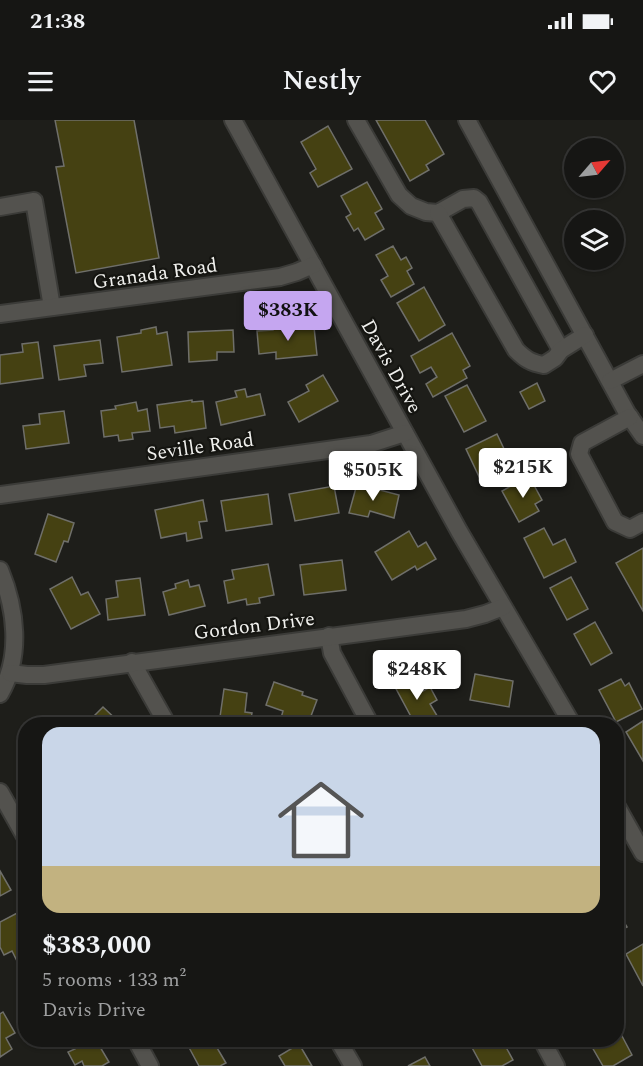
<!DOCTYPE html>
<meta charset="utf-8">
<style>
:root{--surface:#161614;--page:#232322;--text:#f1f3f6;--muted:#9e9fa0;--line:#353534;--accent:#c5a6f0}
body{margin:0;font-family:Spectral,serif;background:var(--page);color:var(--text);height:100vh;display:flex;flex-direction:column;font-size:22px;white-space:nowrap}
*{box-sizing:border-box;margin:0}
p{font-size:20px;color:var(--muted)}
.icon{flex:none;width:33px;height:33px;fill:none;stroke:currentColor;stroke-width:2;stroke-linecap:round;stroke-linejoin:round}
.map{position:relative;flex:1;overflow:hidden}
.panel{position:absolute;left:18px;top:597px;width:606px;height:330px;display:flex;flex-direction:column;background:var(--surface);border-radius:24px;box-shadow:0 2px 4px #0004,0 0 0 2px var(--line)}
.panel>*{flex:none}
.needle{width:39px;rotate:62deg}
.tools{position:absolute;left:564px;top:18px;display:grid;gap:12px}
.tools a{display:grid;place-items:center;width:60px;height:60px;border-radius:50%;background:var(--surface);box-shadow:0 2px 4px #0004,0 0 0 2px var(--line);font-size:30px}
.price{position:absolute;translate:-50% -51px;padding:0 14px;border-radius:6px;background:#fff;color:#222;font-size:20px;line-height:39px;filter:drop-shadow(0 2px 3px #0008)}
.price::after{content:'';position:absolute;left:50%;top:36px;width:18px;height:14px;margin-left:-9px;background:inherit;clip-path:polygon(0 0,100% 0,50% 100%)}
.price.current{background:var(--accent);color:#111}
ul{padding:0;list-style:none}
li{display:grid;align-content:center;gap:12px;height:318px;padding:0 24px}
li+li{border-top:2px solid var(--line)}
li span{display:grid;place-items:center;height:186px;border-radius:18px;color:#555}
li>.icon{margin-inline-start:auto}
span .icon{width:108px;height:108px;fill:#fffc;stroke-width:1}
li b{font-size:26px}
.status{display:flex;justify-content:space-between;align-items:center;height:42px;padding:0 30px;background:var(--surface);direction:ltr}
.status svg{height:16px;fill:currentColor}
header{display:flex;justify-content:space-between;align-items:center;height:78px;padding:0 24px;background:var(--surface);font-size:27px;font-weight:600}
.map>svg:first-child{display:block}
</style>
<div class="status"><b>21:38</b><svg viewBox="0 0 49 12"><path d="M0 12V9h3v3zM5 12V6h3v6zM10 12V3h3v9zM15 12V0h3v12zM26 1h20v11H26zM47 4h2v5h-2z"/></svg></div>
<header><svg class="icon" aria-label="menu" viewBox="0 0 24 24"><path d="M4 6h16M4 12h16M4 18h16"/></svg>Nestly<svg class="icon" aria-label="heart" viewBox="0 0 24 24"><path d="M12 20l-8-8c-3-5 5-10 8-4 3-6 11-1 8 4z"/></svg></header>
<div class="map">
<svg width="643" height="946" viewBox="0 0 643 946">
<rect width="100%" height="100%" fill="#1e1e1a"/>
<g fill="#454112" stroke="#6f6f6a" stroke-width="1.5">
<polygon points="55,0 134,0 159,138 76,153 56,47 64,46"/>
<polygon points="376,0 425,0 444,34 426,45 429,50 410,61"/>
<polygon points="328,6 352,49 318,67 310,53 316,49 301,22"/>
<polygon points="367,62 382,89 375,93 384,109 365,120 358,108 354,111 346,97 351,94 341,76"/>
<polygon points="393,126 401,140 406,137 412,148 407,151 414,164 391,177 381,160 388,156 376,135"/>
<polygon points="424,167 445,205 419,221 397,183"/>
<polygon points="288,203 288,210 314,207 317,235 276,239 276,232 259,234 257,211 273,210 273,205"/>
<polygon points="156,207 157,214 167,212 172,245 122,252 117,217 141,213 141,210"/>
<polygon points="233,210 234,232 217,232 217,240 189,242 188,212"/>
<polygon points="452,213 470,246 463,250 467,258 433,277 426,264 437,257 431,247 420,253 411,236"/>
<polygon points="100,220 103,243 84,245 86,256 59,260 54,226"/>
<polygon points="38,222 43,258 0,264 0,235 23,232 22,224"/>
<polygon points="323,255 338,281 299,302 288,282 309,271 306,265"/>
<polygon points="537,263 545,281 529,289 520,272"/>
<polygon points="467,265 486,301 464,312 445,276"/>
<polygon points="245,269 247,277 260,274 265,295 221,305 216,282 237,277 235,271"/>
<polygon points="192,280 192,282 203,281 206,308 175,313 174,306 160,308 157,285"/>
<polygon points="136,282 138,291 147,289 150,311 132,313 133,319 119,321 118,315 104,317 101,291 116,289 115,286"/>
<polygon points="64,291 69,323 26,329 23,306 40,304 39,294"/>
<polygon points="497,314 514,350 483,365 466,329"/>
<polygon points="529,356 542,380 535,384 539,391 519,402 502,371"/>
<polygon points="357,364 399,375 394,398 370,391 368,397 349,393"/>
<polygon points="334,366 339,393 295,401 289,374"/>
<polygon points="268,374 272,404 226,411 221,381"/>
<polygon points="203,380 207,401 199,402 202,418 187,421 186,413 161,418 155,390"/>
<polygon points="48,394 74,403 68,422 64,421 56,442 35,434"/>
<polygon points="544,408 553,425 565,419 576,442 544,458 524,418"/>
<polygon points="409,411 418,427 426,422 436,439 417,450 415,446 392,460 375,432"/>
<polygon points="643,428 643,491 616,443"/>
<polygon points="342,440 346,470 304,475 300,445"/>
<polygon points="268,444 274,475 259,478 260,483 247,485 246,479 228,483 224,461 234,459 232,450"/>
<polygon points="72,457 81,475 88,472 100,494 71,509 50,469"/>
<polygon points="571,457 588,489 567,500 550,468"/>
<polygon points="140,458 145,495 108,500 106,479 118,477 116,461"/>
<polygon points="188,460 190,467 199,465 205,486 169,495 163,472 176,468 175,464"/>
<polygon points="595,502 612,533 591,545 574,514"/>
<polygon points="414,554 423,571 430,567 437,580 430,584 439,599 430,604 415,604 394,565"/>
<polygon points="475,554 513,561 509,587 470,580"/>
<polygon points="621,559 625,566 629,563 642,589 616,602 599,570"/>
<polygon points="274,562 303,572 302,575 317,580 308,604 297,604 281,598 283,591 266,585"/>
<polygon points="224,569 247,573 245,592 252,593 250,604 219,604"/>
<polygon points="103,587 121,604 86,604"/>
<polygon points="643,601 643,641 626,612"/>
<polygon points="26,625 26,641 18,629"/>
<polygon points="0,751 11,770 0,776"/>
<polygon points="616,789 627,807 616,813"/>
<polygon points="21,791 26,799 26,836 17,841 12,831 4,835 0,827 0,802"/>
<polygon points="643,824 643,866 626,834"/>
<polygon points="3,892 15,913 6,918 12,929 0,937 0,894"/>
<polygon points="622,916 632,935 613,946 603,946 588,920 615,920"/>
<polygon points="70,920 96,920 109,942 102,946 84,946 82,941 75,945 68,932 75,929"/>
<polygon points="191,920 213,921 226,943 220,946 199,946 186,922"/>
<polygon points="473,920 502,920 513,940 502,946 482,946 469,922"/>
<polygon points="299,924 312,946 285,946 279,936"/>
<polygon points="425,937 430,946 408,946"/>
</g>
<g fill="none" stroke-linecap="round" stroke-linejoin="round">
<defs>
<g id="minor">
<polyline points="233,0 459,411 572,604"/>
<polyline points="356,0 399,75 411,86 426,92 438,93 463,79 474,78 479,82 561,230"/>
<polyline points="467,0 627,293 643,316"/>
<polyline points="0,87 34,81 52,187"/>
<path d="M438 93 516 230C525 239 531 243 544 245L555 238 561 230 585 215"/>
<polyline points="0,194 280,157 297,152 313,145"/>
<polyline points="610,261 643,244"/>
<polyline points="630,297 582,323 579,334 615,402 630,409 643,402"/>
<polyline points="0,375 371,324 405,313"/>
<path d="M0 450C16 489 22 536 0 574"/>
<polyline points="329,516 332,533 370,604"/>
<polyline points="132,542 167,604"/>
<polyline points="10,553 27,555 44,555 466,499 485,494 503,487"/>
<polyline points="0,672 26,718"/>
<polyline points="616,685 643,733"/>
<polyline points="136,920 150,946"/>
<polyline points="338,920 353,946"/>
<polyline points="542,920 556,946"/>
</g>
</defs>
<use href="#minor" stroke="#3b3b38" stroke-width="20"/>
<use href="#minor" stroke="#53524e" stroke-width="16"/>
</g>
<g text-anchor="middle" stroke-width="4.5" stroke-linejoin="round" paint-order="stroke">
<g font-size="20" fill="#f0f0ed" stroke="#151511">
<text transform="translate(155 153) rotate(-8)" y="7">Granada Road</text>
<text transform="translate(392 246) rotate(61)" y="7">Davis Drive</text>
<text transform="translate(200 326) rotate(-8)" y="7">Seville Road</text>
<text transform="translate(254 505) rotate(-7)" y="7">Gordon Drive</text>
</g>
</g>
</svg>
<div class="tools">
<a><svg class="needle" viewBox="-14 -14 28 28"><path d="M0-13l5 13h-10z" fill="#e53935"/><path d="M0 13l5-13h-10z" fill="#9e9fa0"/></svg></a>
<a><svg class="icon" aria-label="layers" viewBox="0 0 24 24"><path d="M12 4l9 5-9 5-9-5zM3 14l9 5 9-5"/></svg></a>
</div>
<b class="price current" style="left:288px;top:222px">$383K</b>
<b class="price" style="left:523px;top:379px">$215K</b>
<b class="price" style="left:373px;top:382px">$505K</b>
<b class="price" style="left:417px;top:581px">$248K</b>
<section class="panel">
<ul>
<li><span style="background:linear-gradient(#c9d6e8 75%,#c2b280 0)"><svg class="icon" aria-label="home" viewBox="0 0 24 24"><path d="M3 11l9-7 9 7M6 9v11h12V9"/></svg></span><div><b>$383,000</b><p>5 rooms · 133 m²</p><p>Davis Drive</p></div></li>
</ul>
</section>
</div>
